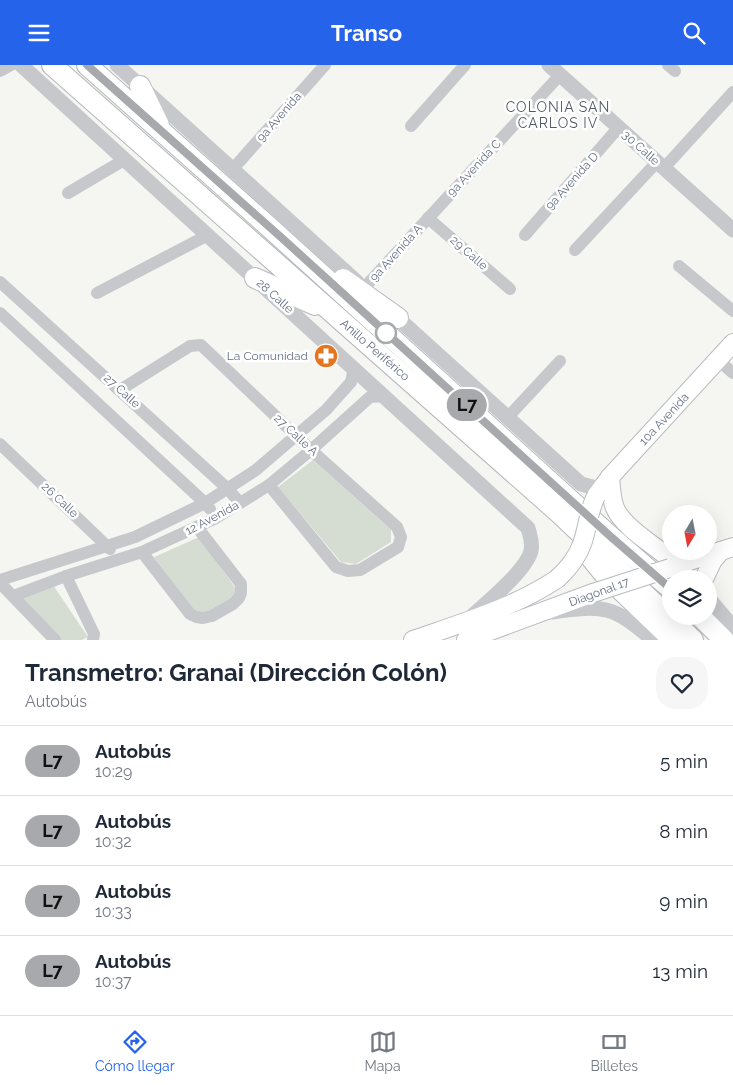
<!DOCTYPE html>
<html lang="es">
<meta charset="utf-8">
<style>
:root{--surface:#fff;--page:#f6f6f7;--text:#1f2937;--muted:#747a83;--line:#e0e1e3;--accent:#2563eb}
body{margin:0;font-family:Raleway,sans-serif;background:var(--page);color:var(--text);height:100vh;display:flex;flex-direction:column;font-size:19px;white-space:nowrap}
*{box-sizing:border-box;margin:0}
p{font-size:16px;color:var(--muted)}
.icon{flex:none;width:28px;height:28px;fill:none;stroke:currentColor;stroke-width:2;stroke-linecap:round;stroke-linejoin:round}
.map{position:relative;height:575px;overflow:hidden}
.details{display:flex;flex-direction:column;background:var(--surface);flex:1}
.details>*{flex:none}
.badge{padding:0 10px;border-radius:16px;font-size:18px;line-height:32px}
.needle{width:32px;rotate:190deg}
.controls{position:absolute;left:662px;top:440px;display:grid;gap:10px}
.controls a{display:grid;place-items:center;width:55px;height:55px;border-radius:50%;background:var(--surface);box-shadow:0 5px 20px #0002;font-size:25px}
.map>.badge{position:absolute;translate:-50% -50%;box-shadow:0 0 0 2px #fff}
.round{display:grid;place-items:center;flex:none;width:52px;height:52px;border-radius:20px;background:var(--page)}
.overview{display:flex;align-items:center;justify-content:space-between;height:85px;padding:0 25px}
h1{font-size:24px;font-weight:700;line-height:38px}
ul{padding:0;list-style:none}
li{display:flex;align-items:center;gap:15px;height:70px;padding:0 25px;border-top:1px solid var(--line)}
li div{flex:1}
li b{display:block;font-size:19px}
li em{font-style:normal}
li .badge{min-width:55px;font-weight:700;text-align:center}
header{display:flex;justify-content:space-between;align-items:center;height:65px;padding:0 25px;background:var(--accent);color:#fff;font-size:22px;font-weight:700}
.tab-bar{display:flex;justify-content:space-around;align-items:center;height:70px;border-top:1px solid var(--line);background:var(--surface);font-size:14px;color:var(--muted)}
.tab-bar a{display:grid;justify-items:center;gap:2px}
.tab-bar .current{color:var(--accent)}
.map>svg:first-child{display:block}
.green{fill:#d5ddd3}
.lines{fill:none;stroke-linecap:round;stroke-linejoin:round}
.secondary-casing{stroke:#b8bbc0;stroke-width:20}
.trunk-casing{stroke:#b6b8bc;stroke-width:22}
.minor{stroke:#c6c8cc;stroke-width:12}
.tertiary{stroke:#c6c8cc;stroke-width:15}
.secondary{stroke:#fff;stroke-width:18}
.trunk{stroke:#fff;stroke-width:20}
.secondary-bridge-casing{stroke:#b8bbc0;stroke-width:20;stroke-linecap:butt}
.secondary-bridge{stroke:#fff;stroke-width:18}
.line-casing{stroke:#fff;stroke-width:11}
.line{stroke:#a7a9ac;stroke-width:8}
.stop-dot{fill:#fff;stroke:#a7a9ac;stroke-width:2.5}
.labels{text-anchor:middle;stroke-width:5;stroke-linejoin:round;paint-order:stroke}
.street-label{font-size:12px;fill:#647084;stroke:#fff}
.poi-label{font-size:12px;fill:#647084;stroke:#fff;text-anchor:end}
.neighbourhood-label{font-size:14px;letter-spacing:1px;fill:#525a69;stroke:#fff}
</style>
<header><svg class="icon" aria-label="menu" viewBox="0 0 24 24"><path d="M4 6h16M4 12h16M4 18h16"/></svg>Transo<svg class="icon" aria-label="search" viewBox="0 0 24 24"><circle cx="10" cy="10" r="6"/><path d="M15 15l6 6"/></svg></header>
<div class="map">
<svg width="733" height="575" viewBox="0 0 733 575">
<rect width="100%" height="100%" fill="#f5f6f2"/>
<!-- green -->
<g class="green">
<polygon points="313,395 391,465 391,477 356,499 341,497 278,422"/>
<polygon points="199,472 241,531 200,554 154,492"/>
<polygon points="53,520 88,572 82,575 61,575 14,531"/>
</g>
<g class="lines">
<!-- secondary casing -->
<g class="secondary-casing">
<g id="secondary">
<path d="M610,412C611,422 611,433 615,443C622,460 649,477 664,489L670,492L689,496"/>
<polyline points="596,431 610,412 733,278"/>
<polyline points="680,499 733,482"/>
<polyline points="704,514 713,495 721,486"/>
<path d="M413,575C462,558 513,543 557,514"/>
<polyline points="466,575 593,528"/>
</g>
</g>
<!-- trunk casing -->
<g class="trunk-casing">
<g id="trunk">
<polyline points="52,0 559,448 693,575"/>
<polyline points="87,0 268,161 610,471 671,524"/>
<polyline points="140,21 159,60"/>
<polyline points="255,213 315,240"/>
<polyline points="343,214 398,253"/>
<polyline points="587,488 604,509 673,575"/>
<polyline points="700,551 724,575"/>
</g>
</g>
<!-- minor -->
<g class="minor">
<polyline points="668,0 675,6"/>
<polyline points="0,6 11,0"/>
<polyline points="411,61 465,0"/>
<polyline points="664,103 733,27"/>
<polyline points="232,105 325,0"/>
<polyline points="68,128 124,95"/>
<polyline points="428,153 510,224"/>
<polyline points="525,170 619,62"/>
<polyline points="575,185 657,97"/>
<polyline points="679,201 733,246"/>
<polyline points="0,217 228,424 240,438"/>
<polyline points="364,223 560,10"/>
<polyline points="97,228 208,170"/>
<polyline points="0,248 205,438 210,444"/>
<polyline points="718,295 733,308"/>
<polyline points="120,325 190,281 201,280 311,385 397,462 401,472 398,482 360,505 348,506 336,502 269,420"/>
<polyline points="508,352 560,296"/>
<polyline points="0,379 110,484"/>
<polyline points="142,487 190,549 196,552 203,553 212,551 233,539 239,533 241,528 241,519 197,462"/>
<polyline points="66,511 94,569 93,575"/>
<polyline points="0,515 135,472 205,438 256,405 326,345 351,317 354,303"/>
<polyline points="0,518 55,575"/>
<polyline points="13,531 66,511 142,487 216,453 269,420 311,385 370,332 385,331"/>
</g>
<!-- tertiary -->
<g class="tertiary">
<path d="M21,0L528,463C530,471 533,477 531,486C526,506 485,539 469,554"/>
<polyline points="117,0 357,217"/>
<polyline points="549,0 733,165"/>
<polyline points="391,247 581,419 600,424"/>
<polyline points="678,500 691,514"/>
<polyline points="709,534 733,562"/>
<path d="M552,547C604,540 613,540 653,575"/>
</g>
<!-- secondary -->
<use href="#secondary" class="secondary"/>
<!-- trunk -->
<use href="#trunk" class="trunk"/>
<!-- secondary-bridge casing -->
<g class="secondary-bridge-casing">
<g id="secondary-bridge">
<path d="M557,514C568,504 577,493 582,479C588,463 588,447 596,431"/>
<polyline points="593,528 670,503"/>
</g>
</g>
<!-- secondary-bridge -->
<use href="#secondary-bridge" class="secondary-bridge"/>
</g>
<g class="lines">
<!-- line casing -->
<g class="line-casing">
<polyline id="line" points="87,0 283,174 610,471 671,524"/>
</g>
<!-- line -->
<use href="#line" class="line"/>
</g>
<!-- icons -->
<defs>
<g id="pharmacy-disc" transform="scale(1.25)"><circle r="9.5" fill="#e67521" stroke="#fff"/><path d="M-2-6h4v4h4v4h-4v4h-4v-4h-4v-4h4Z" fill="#fff"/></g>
</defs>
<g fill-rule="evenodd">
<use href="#pharmacy-disc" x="326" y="291"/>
</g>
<!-- markers -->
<circle class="stop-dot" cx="386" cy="268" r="10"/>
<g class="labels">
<!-- street labels -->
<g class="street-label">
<text transform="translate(279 52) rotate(-49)" y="4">9a Avenida</text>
<text transform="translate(641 83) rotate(42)" y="4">30 Calle</text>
<text transform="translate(474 103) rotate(-47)" y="4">9a Avenida C</text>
<text transform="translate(572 116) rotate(-48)" y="4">9a Avenida D</text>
<text transform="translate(396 188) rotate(-48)" y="4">9a Avenida A</text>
<text transform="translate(469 188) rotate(41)" y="4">29 Calle</text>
<text transform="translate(275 231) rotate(42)" y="4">28 Calle</text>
<text transform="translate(375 285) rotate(41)" y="4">Anillo Periférico</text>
<text transform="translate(122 326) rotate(42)" y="4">27 Calle</text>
<text transform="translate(664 354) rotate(-47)" y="4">10a Avenida</text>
<text transform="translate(296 370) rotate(43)" y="4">27 Calle A</text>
<text transform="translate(60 435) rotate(43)" y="4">26 Calle</text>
<text transform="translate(212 453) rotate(-28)" y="4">12 Avenida</text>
<text transform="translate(599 527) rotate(-20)" y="4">Diagonal 17</text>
</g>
<!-- poi labels -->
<g class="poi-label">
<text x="308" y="295">La Comunidad</text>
</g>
<!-- neighbourhood labels -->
<g class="neighbourhood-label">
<text x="558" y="47">COLONIA SAN<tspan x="558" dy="16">CARLOS IV</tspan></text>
</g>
</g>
</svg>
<div class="controls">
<a><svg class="needle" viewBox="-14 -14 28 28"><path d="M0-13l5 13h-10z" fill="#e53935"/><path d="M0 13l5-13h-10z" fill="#747a83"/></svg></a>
<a><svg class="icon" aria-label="layers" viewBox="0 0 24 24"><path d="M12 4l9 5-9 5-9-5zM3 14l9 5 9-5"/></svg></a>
</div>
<b class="badge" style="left:467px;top:340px;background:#a7a9ac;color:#111">L7</b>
</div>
<section class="details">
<div class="overview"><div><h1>Transmetro: Granai (Dirección Colón)</h1><p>Autobús</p></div><a class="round"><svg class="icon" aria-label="heart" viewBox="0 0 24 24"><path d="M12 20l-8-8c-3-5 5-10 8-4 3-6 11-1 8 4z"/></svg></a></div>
<ul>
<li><span class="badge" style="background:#a7a9ac;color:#111">L7</span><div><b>Autobús</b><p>10:29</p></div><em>5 min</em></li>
<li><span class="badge" style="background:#a7a9ac;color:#111">L7</span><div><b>Autobús</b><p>10:32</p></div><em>8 min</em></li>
<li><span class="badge" style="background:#a7a9ac;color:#111">L7</span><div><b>Autobús</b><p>10:33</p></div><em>9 min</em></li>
<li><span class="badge" style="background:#a7a9ac;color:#111">L7</span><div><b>Autobús</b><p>10:37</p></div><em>13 min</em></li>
</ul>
</section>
<nav class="tab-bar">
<a class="current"><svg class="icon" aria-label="directions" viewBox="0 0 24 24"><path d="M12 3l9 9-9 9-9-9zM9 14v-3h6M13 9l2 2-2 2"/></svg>Cómo llegar</a>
<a><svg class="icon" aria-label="map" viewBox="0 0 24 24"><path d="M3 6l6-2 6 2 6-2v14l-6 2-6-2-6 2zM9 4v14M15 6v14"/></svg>Mapa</a>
<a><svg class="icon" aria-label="tickets" viewBox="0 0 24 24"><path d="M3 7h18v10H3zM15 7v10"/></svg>Billetes</a>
</nav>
